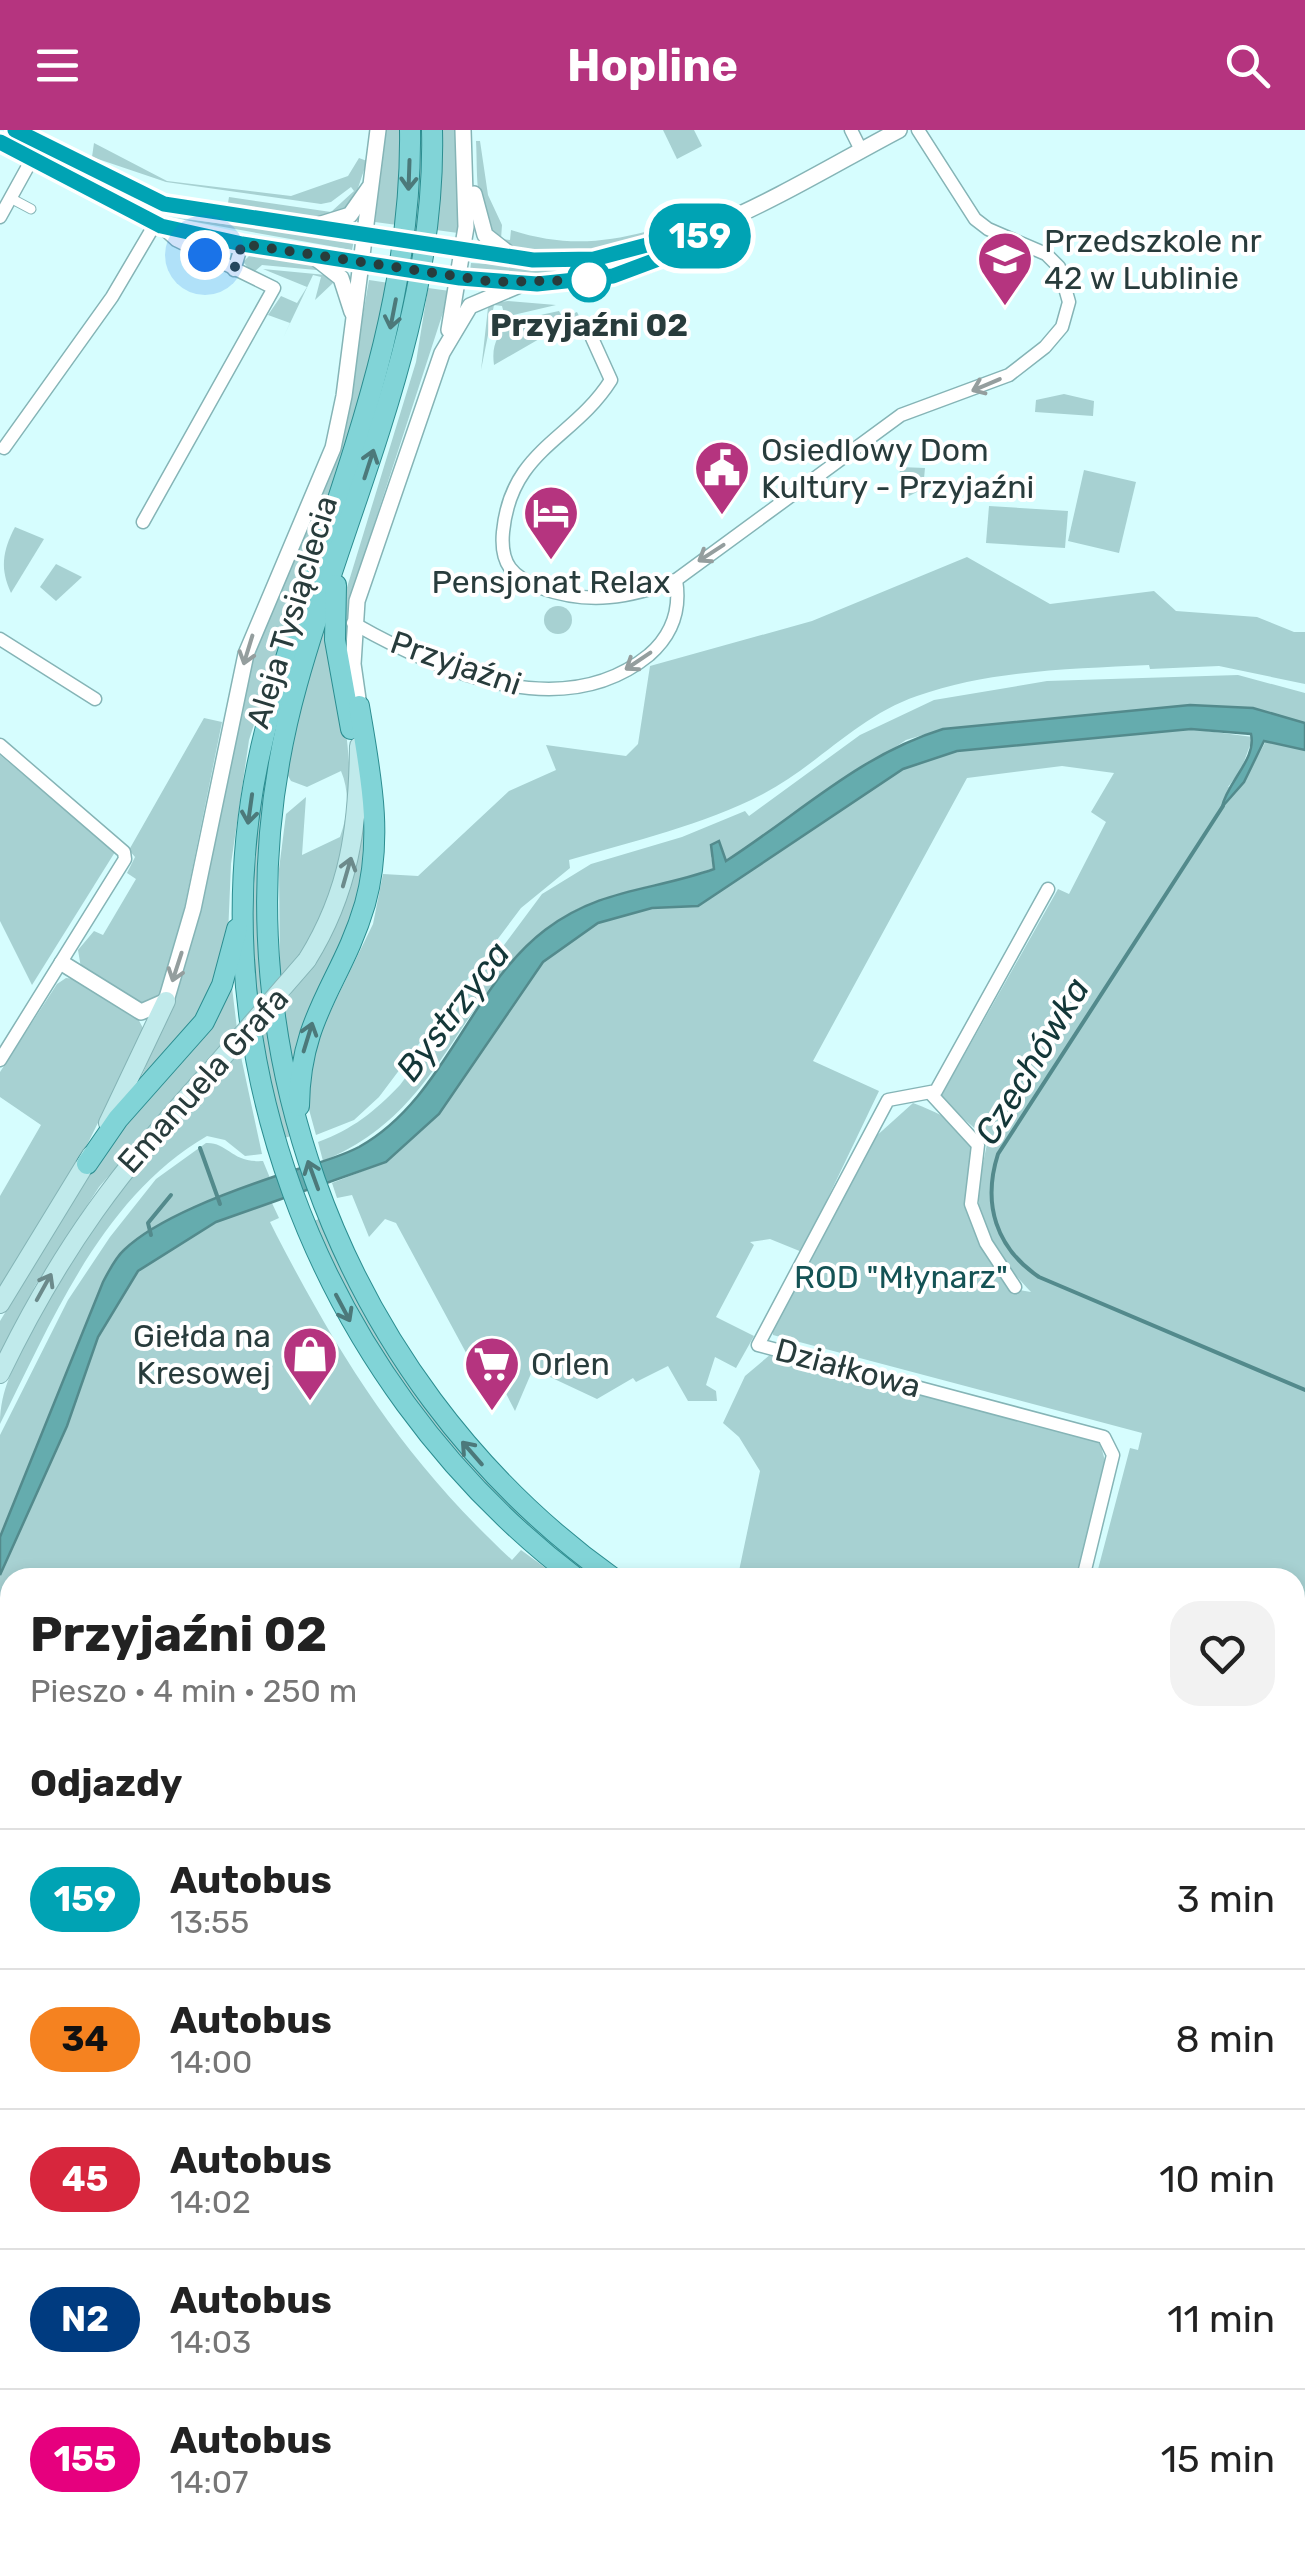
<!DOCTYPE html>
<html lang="pl">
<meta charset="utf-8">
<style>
:root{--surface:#fff;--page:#f2f2f2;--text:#222;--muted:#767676;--line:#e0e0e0;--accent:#b5347f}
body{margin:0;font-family:Rubik,sans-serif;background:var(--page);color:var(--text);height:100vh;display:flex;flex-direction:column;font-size:38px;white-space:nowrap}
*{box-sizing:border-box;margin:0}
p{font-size:32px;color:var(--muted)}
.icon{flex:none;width:55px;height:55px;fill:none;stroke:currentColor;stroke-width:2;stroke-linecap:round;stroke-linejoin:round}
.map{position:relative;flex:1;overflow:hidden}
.details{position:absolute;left:0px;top:1438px;width:1305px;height:982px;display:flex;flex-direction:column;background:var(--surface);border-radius:30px 30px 0 0;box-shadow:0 5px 15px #0003}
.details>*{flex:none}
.badge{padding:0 20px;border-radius:32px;font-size:35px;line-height:65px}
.you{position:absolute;width:50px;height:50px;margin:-25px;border:8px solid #fff;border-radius:50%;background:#1a73e8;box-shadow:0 0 0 15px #1a73e833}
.map>.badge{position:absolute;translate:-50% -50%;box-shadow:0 0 0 5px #fff}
h2{padding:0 30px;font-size:38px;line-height:90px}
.round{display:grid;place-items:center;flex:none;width:105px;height:105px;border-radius:30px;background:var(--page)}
.summary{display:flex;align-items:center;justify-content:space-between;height:170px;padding:0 30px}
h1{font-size:48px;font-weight:700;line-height:75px}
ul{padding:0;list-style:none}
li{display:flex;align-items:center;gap:30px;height:140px;padding:0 30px;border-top:2px solid var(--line)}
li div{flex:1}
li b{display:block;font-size:38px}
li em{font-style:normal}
li .badge{min-width:110px;font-weight:700;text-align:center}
header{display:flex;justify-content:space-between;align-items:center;height:130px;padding:0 30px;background:var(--accent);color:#fff;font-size:45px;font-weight:700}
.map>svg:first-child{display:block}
.green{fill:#a7d1d2}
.water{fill:#65acae;stroke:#538a8c;stroke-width:2.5}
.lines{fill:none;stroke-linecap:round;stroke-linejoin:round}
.stream{stroke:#538a8c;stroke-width:4}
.pedestrian-casing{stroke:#85b4b6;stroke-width:11}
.minor-casing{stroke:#85b4b6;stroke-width:15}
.tertiary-casing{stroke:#85b4b6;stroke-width:18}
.secondary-casing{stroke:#85b4b6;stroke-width:20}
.primary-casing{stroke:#2b8d90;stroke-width:22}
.pedestrian{stroke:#fff;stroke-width:9}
.minor{stroke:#fff;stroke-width:12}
.tertiary{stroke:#fff;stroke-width:15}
.secondary{stroke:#c0eaeb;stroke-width:18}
.primary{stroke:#81d4d7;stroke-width:20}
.tertiary-bridge-casing{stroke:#85b4b6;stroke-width:18;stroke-linecap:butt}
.secondary-bridge-casing{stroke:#85b4b6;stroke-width:20;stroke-linecap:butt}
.tertiary-bridge{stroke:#fff;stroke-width:15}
.secondary-bridge{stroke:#c0eaeb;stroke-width:18}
.oneway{stroke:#4c797a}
.oneway2{stroke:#949e9e}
.oneway3{stroke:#6c8a8b}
.line-casing{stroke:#fff;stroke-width:22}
.line{stroke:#00a3b4;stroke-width:15}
.walk{stroke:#283c3c;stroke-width:10;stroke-dasharray:0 18}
.stop-dot{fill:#fff;stroke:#00a3b4;stroke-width:5}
.labels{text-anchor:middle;stroke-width:8;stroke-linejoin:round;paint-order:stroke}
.poi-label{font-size:32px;fill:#283c3c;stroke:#fff;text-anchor:start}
.stop-label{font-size:32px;font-weight:bold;fill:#283c3c;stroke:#fff}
.street-label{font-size:32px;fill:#283c3c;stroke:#fff}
.park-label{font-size:32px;fill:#145355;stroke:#fff}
.water-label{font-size:35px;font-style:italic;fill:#133738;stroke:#fff}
</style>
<header><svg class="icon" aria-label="menu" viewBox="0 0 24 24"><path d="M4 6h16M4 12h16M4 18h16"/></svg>Hopline<svg class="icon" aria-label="search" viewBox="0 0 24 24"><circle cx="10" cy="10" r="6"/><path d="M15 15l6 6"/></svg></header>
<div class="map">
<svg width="1305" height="2419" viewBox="0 0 1305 2419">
<rect width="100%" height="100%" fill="#d6fdfe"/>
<!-- green -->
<g class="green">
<polygon points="385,0 401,0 397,95 375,92"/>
<path d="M416,0H424C424,83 414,168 391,247C355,371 300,489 273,615C245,744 263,878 291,1006L281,1009C251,893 243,773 262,655C286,499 361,357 397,204C412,137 418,69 416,0Z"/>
<polygon points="441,0 455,0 458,103 436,100"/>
<polygon points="663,0 694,0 702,16 677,29"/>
<path d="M476,11H480L488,65L502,95L501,109L510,110L511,100C588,125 640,104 715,81C696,109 527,138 501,113C473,88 478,46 476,11Z"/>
<path d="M94,13L167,51L291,66L348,46L359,28L367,31L352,76C313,97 269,84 228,73L229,67L331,82L354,61L351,57L331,72L321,74L166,52L92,27Z"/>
<polygon points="168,87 354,110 352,120"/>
<path d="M663,121C599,147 538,148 470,141L471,133L573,139Z"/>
<polygon points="251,124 315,133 327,141 262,135 253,143 243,132"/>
<polygon points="263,139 326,145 333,153 315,170 321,147 313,145 283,208 290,193 268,185 281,166 297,173 307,157"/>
<polygon points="369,150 389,153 364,257 249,610 231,734 228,805 205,880 137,958 183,844 255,521 340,318"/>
<polygon points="428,158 450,161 357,447 345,534 341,477 416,232"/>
<polygon points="508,171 556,175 505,187 502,176 494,175 481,240 488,178 492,173"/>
<path d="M559,181L563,188L577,182L579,186L494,235C488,192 525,189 559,181Z"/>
<polygon points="1064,264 1094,271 1093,286 1035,282 1036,270"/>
<polygon points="900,337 925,338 923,359 905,368 899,357"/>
<polygon points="1084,340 1136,352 1119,423 1068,411"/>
<polygon points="989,376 1068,381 1065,418 986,413"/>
<path d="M15,397L44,409L11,463C0,439 2,422 15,397Z"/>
<path d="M967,427L1050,474L1154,461L1176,481L1257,487L1294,502H1305V554L1219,536L1150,539L1149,535C1071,539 991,540 917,566C858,586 817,636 763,664C703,695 634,711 569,730L570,738L521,778L379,967L354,990L316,1005L305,965L314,915L373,794L383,744L418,746L509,661L556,640L546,615L626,626L638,614L650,536L812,491Z"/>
<polygon points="56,434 82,447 56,471 40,457"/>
<circle cx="558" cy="490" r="14"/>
<path d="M328,483C350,629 380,724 280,851L279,739L286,684L306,667L302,725L340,707C348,685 350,662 341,641L307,657L291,651L287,644L297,587Z"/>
<path d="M1238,545L1305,563V593L1190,575L943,599L906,610L725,731L711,727L714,738C655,760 595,759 543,801C454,874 441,983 323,1031L318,1012C353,999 374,982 400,955L542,764L591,734L682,707L745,681L749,686L860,605L934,570L1047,551Z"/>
<polygon points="204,588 222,592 183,785 161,865 152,874 137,873 81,838 78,820 94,801 103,805 136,749 127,743 135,727 129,720"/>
<path d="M1191,599L1253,607L1241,640L1228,657L1244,652L1267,609L1305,620V1643L1295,1641V1448L1096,1447L1130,1318L1138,1320L1142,1303L773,1205L772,1198L873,1009L913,973C937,982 963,994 976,1018L970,1088L1007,1158L1031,1162C976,1104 970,1088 988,1010L940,968L1058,759L1069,764L1106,692L1091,682L1114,643L1062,636L967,648L813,931L879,961L802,1122L770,1109L750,1112L754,1115L716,1187L754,1206L736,1238L715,1227L706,1255L716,1261L717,1271H688L668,1236L636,1252L633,1248L597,1269L533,1239L515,1281L498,1248L484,1256L396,1093L385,1089L369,1107L352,1065L337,1068L332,1053L386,1032L543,832L598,793L652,778L698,775L903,639L958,621Z"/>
<polygon points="0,625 115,722 32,855 0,791"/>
<path d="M368,651C379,752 327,851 293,944L282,876C339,800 361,746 368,651Z"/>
<polygon points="66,848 76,849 136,885 144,900 80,1029 0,1161 0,1066 41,995 0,967 0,942 57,854"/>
<polygon points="231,849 237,899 99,1057 35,1156 0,1227 0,1191 91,1041"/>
<path d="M240,922L262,1024L245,1026L225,1010L207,1006C102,1067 52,1191 0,1294C0,1259 15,1234 31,1202C84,1095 160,1010 240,922Z"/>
<path d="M206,1013C228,1012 231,1033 263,1031L270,1048C208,1074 141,1092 103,1152L0,1407V1305L68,1170L110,1107L156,1049Z"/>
<path d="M271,1071L279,1088L270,1092L277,1106C343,1233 406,1332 512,1430L521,1420L558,1447L10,1448V1594L0,1592V1445L67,1296L98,1207L138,1141L216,1092Z"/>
<path d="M319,1089C363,1188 418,1281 495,1358C527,1391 565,1419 601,1447H583L514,1390L379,1228L311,1092Z"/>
<polygon points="771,1224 1100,1312 1105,1331 1076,1447 730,1447 739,1441 760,1341 739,1307 723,1293 745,1246"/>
<polygon points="10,1881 10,2258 0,2268 0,1882"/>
<polygon points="1295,2383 1305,2384 1305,2411 1293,2419 1214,2419 1215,2410 1295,2410"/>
<polygon points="94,2410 181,2410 175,2414 178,2419 100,2419"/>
<polygon points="207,2410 444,2410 451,2419 218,2419"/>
<polygon points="711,2410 903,2411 919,2410 902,2414 902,2419 707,2419"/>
</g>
<!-- water -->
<path class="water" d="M1190,575L1253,578L1305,593V620L1264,611L1244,652L1222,677C1227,652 1257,629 1251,604L1191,599L957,621L903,639L698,776L652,778L598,793L543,832L439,984L386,1032L216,1092L138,1141L98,1207L67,1296L0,1445V1407L103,1152C109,1141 115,1128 124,1120C157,1088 229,1062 273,1047C301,1037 332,1031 359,1017C445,969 469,858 545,800C600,758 653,761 714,739L711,715L719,711L726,731C799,684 859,625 943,599Z"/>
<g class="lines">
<!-- stream -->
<g class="stream">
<path d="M1223,676L998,1024C982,1074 996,1118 1039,1147L1305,1260"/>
<polyline points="200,1018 220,1074"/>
<polyline points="151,1105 148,1093 171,1065"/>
</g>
<!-- pedestrian casing -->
<g class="pedestrian-casing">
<g id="pedestrian">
<polyline points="16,71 31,79"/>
<polyline points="702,2419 706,2410"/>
</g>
</g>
<!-- minor casing -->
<g class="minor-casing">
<g id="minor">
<polyline points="851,0 861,20"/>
<polyline points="0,87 32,29"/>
<polyline points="234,140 242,114"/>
<path d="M592,208L611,250C573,310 511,319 503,402C500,434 512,447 541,458C589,475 630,468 676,450L901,285L1009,245L1045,217L1062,197L1069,172L1059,137L1046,124L988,99L975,89L918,0"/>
<polyline points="4,318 112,167 155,94"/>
<polyline points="143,392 274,158 176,110 163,98"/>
<path d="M353,493C437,541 562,596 649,525C672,505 681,480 676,450"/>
<polyline points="0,509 95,569"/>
<polyline points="0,615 124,722 125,729 0,930"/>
<polyline points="1048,759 936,961 888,970 758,1215 1104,1307 1113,1325 1083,1448"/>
<polyline points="932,965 978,1015 971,1074 986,1113 1015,1157"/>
<polyline points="1295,1794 1305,1800"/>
<polyline points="0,1861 10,1859"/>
<polyline points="1295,1884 1305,1890"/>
<polyline points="1295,2067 1305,2071"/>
<polyline points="0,2281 10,2272"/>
<polyline points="1295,2369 1305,2370"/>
<polyline points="474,2410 481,2419"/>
<polyline points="660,2419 667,2410"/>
</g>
</g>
<!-- tertiary casing -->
<g class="tertiary-casing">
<g id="tertiary">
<polyline points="15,0 164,74 366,105"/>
<polyline points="0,12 155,94 211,109 362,133"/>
<polyline points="474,64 485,105 508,123"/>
<polyline points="318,95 350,85 369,58"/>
<path d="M464,119C499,124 535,132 571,131C685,128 800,52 899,0"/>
<polyline points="317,129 341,148 352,182"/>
<path d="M460,147C543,158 630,158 700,106"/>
<polyline points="449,200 466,97 463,0"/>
<polyline points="359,576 353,534 357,471 442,223 470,176 522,154"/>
<polyline points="62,833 141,882 166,871 193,779 246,524 333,318 344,266 378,0"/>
</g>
</g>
<!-- secondary casing -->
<g class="secondary-casing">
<g id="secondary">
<path d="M307,830C350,761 358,696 359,616"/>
<polyline points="108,993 166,871"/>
<polyline points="0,1174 91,1025"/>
<path d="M0,1244C62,1116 120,1040 215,936"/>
<polyline points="0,1610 10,1613"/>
<polyline points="0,1668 5,1700 0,1745"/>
</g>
</g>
<!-- primary casing -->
<g class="primary-casing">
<g id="primary">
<path d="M410,0C413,205 324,388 270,582C181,902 316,1250 576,1448"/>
<path d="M432,0C437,195 348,370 297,554C204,886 333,1248 613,1448"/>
<polyline points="336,455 335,510 351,599"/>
<path d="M299,976C300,884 342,853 365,774C384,707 370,642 359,576"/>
<polyline points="87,1034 118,989 204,892 222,855 237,799"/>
<polyline points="1295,1695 1305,1698"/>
<polyline points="1295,1726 1305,1729"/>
</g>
</g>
<!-- pedestrian -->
<use href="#pedestrian" class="pedestrian"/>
<!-- minor -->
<use href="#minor" class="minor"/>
<!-- tertiary -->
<use href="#tertiary" class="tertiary"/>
<!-- secondary -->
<use href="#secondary" class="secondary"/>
<!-- primary -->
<use href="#primary" class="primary"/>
<!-- tertiary-bridge casing -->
<g class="tertiary-bridge-casing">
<g id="tertiary-bridge">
<polyline points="366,105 464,119"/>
<polyline points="362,133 460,147"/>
</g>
</g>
<!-- secondary-bridge casing -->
<g class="secondary-bridge-casing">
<polyline id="secondary-bridge" points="215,936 307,830"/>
</g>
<!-- tertiary-bridge -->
<use href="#tertiary-bridge" class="tertiary-bridge"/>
<!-- secondary-bridge -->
<use href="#secondary-bridge" class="secondary-bridge"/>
</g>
<!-- one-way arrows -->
<defs><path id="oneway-shaft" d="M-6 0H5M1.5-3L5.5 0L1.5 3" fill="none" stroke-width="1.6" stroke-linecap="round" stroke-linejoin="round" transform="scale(2.5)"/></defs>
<g class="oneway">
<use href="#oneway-shaft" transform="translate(409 45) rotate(92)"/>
<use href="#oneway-shaft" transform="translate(393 184) rotate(101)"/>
<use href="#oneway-shaft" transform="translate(369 334) rotate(-72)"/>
<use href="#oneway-shaft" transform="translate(250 679) rotate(98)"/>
<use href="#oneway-shaft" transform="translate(308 907) rotate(-73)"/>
<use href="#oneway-shaft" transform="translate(313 1045) rotate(-110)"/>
<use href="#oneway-shaft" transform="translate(343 1178) rotate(62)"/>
<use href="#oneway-shaft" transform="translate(472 1323) rotate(-131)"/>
</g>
<g class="oneway2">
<use href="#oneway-shaft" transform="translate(986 255) rotate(157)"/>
<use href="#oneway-shaft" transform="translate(711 423) rotate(147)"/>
<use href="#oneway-shaft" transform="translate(248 520) rotate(107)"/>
<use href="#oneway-shaft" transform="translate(638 531) rotate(146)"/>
<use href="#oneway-shaft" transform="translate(177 837) rotate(108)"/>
</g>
<g class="oneway3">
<use href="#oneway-shaft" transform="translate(347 742) rotate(-74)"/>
<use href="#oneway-shaft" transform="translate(44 1157) rotate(-61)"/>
</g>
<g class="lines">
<!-- line casing -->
<g class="line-casing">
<polyline id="line" points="0,12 161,96 242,114 460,148 537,154 613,146 680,121 711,98 594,129 533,130 164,74 15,0"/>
</g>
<!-- line -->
<use href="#line" class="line"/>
<!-- walk -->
<polyline class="walk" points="205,125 234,140 242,114 494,152 589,150"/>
</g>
<!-- icons -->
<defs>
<g id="school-pin" transform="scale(2.875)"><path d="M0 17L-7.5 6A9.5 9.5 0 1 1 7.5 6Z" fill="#b5347f" stroke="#fff"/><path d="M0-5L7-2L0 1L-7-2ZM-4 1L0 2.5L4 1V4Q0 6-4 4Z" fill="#fff"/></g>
<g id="civic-pin" transform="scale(2.875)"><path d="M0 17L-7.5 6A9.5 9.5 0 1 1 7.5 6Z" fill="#b5347f" stroke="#fff"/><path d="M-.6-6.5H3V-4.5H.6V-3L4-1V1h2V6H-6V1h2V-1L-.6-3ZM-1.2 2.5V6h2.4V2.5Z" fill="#fff"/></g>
<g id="hotel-pin" transform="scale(2.875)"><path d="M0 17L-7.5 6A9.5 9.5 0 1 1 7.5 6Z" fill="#b5347f" stroke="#fff"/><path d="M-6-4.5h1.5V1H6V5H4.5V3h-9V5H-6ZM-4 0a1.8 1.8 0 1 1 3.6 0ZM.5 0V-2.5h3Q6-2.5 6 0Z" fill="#fff"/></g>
<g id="shop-pin" transform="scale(2.875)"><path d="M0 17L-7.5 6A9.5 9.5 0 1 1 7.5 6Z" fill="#b5347f" stroke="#fff"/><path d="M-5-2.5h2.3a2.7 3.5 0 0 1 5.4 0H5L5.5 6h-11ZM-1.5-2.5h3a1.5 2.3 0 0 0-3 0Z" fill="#fff"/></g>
<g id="supermarket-pin" transform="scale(2.875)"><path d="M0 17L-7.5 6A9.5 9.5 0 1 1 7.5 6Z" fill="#b5347f" stroke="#fff"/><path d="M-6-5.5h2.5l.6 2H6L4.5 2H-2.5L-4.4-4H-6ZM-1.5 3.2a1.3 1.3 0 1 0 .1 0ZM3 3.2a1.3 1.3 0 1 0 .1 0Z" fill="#fff"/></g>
</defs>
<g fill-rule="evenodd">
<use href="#school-pin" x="1005" y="129"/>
<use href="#civic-pin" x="722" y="338"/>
<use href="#hotel-pin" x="551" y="383"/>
<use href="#shop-pin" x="310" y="1224"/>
<use href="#supermarket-pin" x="492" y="1234"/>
</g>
<!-- markers -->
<circle class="stop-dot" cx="589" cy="150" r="20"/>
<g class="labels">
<!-- poi labels -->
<g class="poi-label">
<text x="1044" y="122">Przedszkole nr<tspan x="1044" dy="37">42 w Lublinie</tspan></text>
<text x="761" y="331">Osiedlowy Dom<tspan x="761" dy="37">Kultury - Przyjaźni</tspan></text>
<text x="551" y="463" text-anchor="middle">Pensjonat Relax</text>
<text x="271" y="1217" text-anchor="end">Giełda na<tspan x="271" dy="37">Kresowej</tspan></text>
<text x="531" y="1245">Orlen</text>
</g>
<!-- stop labels -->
<g class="stop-label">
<text x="589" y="206">Przyjaźni 02</text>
</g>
<!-- street labels -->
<g class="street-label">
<text transform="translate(292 482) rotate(-73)" y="11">Aleja Tysiąclecia</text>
<text transform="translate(456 533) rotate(19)" y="11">Przyjaźni</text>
<text transform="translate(203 950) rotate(-48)" y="11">Emanuela Grafa</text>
<text transform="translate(848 1238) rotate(15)" y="11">Działkowa</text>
</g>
<!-- park labels -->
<g class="park-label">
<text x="901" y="1158">ROD "Młynarz"</text>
</g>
<!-- water labels -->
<g class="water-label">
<text transform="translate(453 881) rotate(-53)" y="12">Bystrzyca</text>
<text transform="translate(1032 931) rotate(-59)" y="12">Czechówka</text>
</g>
</g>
</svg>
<div class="you" style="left:205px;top:125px"></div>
<b class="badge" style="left:700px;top:106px;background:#00a3b4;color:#fff">159</b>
<section class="details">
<div class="summary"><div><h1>Przyjaźni 02</h1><p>Pieszo · 4 min · 250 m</p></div><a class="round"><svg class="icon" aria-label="heart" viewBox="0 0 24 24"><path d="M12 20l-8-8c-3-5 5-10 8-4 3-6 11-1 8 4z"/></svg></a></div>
<h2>Odjazdy</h2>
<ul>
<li><span class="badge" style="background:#00a3b4;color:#fff">159</span><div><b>Autobus</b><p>13:55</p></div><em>3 min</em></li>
<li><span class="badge" style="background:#f58220;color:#111">34</span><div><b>Autobus</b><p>14:00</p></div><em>8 min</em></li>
<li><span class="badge" style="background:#d7263d;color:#fff">45</span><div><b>Autobus</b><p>14:02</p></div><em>10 min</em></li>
<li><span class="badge" style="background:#003b80;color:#fff">N2</span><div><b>Autobus</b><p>14:03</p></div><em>11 min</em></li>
<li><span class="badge" style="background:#e6007e;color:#fff">155</span><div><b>Autobus</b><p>14:07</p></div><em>15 min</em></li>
</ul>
</section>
</div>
